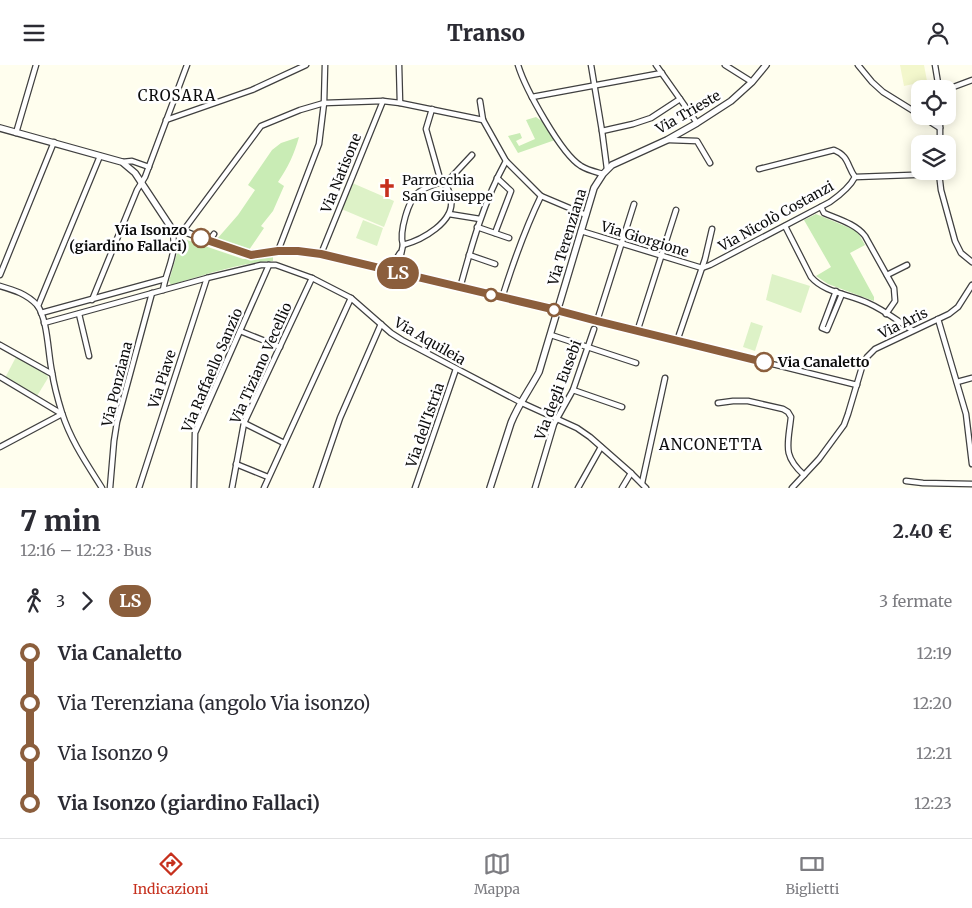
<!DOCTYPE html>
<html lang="it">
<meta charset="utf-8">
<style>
:root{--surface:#fff;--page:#f7f7f7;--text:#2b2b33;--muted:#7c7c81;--line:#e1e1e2;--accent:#c6301d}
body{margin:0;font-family:Merriweather,serif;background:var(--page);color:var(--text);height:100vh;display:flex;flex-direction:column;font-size:19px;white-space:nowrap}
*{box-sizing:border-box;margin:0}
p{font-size:16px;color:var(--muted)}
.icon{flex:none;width:28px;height:28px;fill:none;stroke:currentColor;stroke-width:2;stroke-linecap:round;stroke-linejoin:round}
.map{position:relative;height:423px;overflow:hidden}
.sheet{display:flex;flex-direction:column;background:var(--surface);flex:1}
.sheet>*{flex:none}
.badge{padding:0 10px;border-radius:16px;font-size:18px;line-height:32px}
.tools{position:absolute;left:911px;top:15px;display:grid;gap:10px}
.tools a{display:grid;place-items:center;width:45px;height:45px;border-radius:10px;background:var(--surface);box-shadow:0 2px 12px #0003;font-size:25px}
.map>.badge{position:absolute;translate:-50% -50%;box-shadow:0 0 0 2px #fff}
.legs{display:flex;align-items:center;gap:8px;height:55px;padding:0 20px;font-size:16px}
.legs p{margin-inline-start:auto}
.head{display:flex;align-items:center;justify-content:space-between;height:85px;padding:0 20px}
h1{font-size:28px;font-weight:800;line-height:38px}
ul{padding:0 20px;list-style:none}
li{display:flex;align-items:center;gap:18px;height:50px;font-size:19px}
li i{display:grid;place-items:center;width:8px;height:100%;margin:0 6px;background:currentColor}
li i::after{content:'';width:12px;height:12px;margin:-6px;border:4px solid;border-radius:50%;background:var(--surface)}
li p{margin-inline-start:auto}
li:first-child i{background:linear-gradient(#0000 50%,currentColor 0)}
li:last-child i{background:linear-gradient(currentColor 50%,#0000 0)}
header{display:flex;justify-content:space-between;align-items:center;height:65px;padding:0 20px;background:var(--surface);font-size:22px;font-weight:800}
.menu{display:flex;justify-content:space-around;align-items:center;height:70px;border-top:1px solid var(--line);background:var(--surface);font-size:14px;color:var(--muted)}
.menu a{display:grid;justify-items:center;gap:2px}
.menu .on{color:var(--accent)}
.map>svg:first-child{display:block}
.farmland{fill:#f3f7cc}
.green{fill:#c9ecb5}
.pitch{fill:#ddf2c7}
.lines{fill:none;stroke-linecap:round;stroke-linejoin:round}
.minor-casing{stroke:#404040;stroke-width:7}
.tertiary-casing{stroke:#404040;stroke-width:8}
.minor{stroke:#fff;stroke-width:4.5}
.tertiary{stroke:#fff;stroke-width:5.5}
.line-1-casing{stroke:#fff;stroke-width:11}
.line-1{stroke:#8b5e3c;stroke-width:8}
.stop-1-dot{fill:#fff;stroke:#8b5e3c;stroke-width:2.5}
.labels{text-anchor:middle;stroke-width:5;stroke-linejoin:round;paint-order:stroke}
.street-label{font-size:14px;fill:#0d0d0d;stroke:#fff}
.poi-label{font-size:14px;fill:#0d0d0d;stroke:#fff;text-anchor:start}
.stop-label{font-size:14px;font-weight:bold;fill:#0d0d0d;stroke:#fff;text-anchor:end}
.neighbourhood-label{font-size:15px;letter-spacing:1px;fill:#0d0d0d;stroke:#fff}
</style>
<header><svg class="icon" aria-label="menu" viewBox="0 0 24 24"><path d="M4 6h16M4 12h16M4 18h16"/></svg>Transo<svg class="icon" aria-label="person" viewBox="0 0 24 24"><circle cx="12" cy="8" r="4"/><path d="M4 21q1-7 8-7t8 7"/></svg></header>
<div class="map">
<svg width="972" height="423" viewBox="0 0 972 423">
<rect width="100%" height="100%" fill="#fffeee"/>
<!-- farmland -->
<polygon class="farmland" points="900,0 924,0 927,16 904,21"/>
<!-- green -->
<g class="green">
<polygon points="536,52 543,57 555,75 518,88 508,71 520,68 522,73 516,76 519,81 535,74 526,55"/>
<path d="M299,72C294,90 288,102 278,117L284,121L273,146L261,161L264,163L249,185L239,183L217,174L238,150L255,125L248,120L272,85L281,78Z"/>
<polygon points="816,149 857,166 865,180 850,188 874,232 874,236 828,219 816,211 831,202 804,155"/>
<path d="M181,173L243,194L273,191V196C238,198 204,210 171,220L169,216L178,185L180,174Z"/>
</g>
<!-- pitch -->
<g class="pitch">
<polygon points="350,117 394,136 384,162 339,143"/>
<polygon points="363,155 383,163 377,181 356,173"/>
<polygon points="772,209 810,221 801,248 766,235"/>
<polygon points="751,257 763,261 755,286 743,282"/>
<polygon points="16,292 47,309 48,313 37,331 5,313"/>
</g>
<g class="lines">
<!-- minor casing -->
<g class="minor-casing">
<g id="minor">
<polyline points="399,0 400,38"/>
<path d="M518,0C525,23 561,89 581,101C587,105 596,107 603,109"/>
<polyline points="591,0 602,66 607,104"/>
<polyline points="656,0 697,58"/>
<polyline points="725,0 752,17"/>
<polyline points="858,0 872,17 883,27 920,50"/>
<polyline points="935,0 939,24"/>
<polyline points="948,24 972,15"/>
<polyline points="532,32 662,8"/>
<polyline points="480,36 483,55 506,96 541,131 586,150"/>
<polyline points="432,44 426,64 441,117"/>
<polyline points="921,51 940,63"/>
<polyline points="166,55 252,25 306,0"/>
<polyline points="602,66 633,59 651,53 680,34"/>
<polyline points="16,68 36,0"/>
<polyline points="669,75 697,76 710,98"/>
<polyline points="940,79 940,51"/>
<polyline points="122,97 132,96 149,102"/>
<path d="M759,104L834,85C849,91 847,101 855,112L939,109"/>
<polyline points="939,108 941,125 955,176 961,188 972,197"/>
<path d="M441,117C447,120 450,127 451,134C455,157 422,175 403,180C399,168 408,134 419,127C425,122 434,120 441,117Z"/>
<polyline points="445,119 472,90"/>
<path d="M821,142L824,148C838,154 856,159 865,171L894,223L895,236L886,249"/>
<polyline points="449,149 480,154"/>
<path d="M785,161L811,212C825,228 849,229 868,238C884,245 898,256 912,265"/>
<polyline points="477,162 509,173"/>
<polyline points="183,166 261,61 300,45 324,38 383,36 400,38 483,55"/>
<path d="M581,166L702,203L710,200L830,137C840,130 850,122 855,112"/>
<polyline points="495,168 511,126 497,113"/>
<polyline points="209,176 214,169"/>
<polyline points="278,186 319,79 324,38 325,0"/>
<polyline points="321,189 383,36"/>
<polyline points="469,190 495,199"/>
<polyline points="390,206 393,199 400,188"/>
<polyline points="400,209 400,194 403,180"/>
<polyline points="0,210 54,77"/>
<polyline points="887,210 907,200"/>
<path d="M0,221C14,225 27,229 37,240C48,254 48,290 52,307C54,321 58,335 62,348C71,376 87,399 102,423"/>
<path d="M460,223C472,179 484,136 506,96"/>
<path d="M163,225C167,202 178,189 172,164"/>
<polyline points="836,226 822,263 827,265 842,229"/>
<path d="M502,233C513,198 525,164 541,131"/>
<polyline points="92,235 137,125 145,112 187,0"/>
<polyline points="38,241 100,91"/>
<polyline points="558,246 857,320"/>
<polyline points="41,248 165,214"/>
<polyline points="79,249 89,291"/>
<polyline points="938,254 966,349 972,399"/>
<polyline points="597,256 634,139"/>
<polyline points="44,258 207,213 261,200 276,200 312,213 351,233 391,268 402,275 522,338 577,363 590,372 631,408 646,423"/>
<polyline points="240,266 280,282"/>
<polyline points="637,267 676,145"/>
<polyline points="551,270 636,298"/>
<polyline points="677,276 705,194 712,164"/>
<polyline points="0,280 52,309"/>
<polyline points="0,312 62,349"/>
<polyline points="957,317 972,313"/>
<polyline points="573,325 622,342"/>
<path d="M718,338L733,336H748L783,344L788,347L791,352C788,380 782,390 804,410"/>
<polyline points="244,358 284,378"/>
<polyline points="0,382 62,349"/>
<polyline points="236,399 268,412"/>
<polyline points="906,416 923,418 972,419"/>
<polyline points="642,418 665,313"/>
<polyline points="110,423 114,376 117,357 152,228"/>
<polyline points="139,423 207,213"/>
<polyline points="194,423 195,368 269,200"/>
<polyline points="232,423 244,358 312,213"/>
<polyline points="264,423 351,233"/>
<polyline points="316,423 340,353 381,259"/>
<polyline points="415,423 456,304"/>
<polyline points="535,423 554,359 573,325 594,264"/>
<polyline points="578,423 601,382"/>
<polyline points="622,423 631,408"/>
<polyline points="792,423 819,394 844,360 848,349 862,302 867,292 875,284 949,249 958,242 972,220"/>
</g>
</g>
<!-- tertiary casing -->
<g class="tertiary-casing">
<g id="tertiary">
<polyline points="0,63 122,97 135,108 172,164 183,166 209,176 251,189 278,186 298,186 321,189 558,246"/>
<path d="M490,423L511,358C518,340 530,324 539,307L594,123L603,109L612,100L667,75L697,58L731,36L752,17L766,0"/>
</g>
</g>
<!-- minor -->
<use href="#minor" class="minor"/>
<!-- tertiary -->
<use href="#tertiary" class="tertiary"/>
</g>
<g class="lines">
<!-- line-1 casing -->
<g class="line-1-casing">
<polyline id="line-1" points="201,173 251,190 278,186 298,186 321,189 552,244 597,256 764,297"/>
</g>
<!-- line-1 -->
<use href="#line-1" class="line-1"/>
</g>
<!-- icons -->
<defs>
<g id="church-bare" transform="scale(1.5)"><path d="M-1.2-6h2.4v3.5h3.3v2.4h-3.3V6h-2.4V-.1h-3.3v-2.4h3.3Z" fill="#c6301d" stroke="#fff" stroke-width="2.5" paint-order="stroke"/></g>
</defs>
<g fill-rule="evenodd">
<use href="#church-bare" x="387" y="123"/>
</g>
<!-- markers -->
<g class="stop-1-dot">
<circle cx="201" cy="173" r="9"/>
<circle cx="491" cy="230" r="6"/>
<circle cx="554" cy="245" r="6"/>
<circle cx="764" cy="297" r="9"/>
</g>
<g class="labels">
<!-- street labels -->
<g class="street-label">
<text transform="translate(688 47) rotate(-30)" y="5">Via Trieste</text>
<text transform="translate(341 108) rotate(-68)" y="5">Via Natisone</text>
<text transform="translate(776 151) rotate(-29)" y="5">Via Nicolò Costanzi</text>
<text transform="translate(567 172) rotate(-73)" y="5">Via Terenziana</text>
<text transform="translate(645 174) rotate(17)" y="5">Via Giorgione</text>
<text transform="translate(903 258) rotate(-26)" y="5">Via Aris</text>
<text transform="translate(430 276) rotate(30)" y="5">Via Aquileia</text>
<text transform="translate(261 298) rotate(-66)" y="5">Via Tiziano Vecellio</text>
<text transform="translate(212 305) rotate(-67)" y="5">Via Raffaello Sanzio</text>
<text transform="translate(162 314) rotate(-72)" y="5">Via Piave</text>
<text transform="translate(117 319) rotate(-76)" y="5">Via Ponziana</text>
<text transform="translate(558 325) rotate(-69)" y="5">Via degli Eusebi</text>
<text transform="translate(425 360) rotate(-71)" y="5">Via dell'Istria</text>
</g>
<!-- poi labels -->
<g class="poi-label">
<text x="402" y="120">Parrocchia<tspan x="402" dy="16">San Giuseppe</tspan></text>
</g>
<!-- stop labels -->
<g class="stop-label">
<text x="187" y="170">Via Isonzo<tspan x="187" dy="16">(giardino Fallaci)</tspan></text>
<text x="778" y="302" text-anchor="start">Via Canaletto</text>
</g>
<!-- neighbourhood labels -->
<g class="neighbourhood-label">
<text x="177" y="36">CROSARA</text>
<text x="711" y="385">ANCONETTA</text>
</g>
</g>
</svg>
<div class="tools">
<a><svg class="icon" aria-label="locate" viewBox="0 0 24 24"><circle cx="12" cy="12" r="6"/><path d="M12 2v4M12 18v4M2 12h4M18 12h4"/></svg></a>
<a><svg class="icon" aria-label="layers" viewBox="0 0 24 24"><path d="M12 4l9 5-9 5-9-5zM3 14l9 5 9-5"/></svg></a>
</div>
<b class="badge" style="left:398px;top:208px;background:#8b5e3c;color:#fff">LS</b>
</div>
<section class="sheet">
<div class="head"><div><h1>7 min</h1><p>12:16 – 12:23 · Bus</p></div><b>2.40 €</b></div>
<div class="legs"><svg class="icon" aria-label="walk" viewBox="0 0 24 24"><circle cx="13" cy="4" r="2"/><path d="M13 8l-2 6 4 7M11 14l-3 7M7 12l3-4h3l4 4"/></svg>3<svg class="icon" aria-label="forward" viewBox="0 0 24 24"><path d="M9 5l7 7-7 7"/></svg><b class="badge" style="background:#8b5e3c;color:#fff">LS</b><p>3 fermate</p></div>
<ul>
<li><i style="color:#8b5e3c"></i><b>Via Canaletto</b><p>12:19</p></li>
<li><i style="color:#8b5e3c"></i><span>Via Terenziana (angolo Via isonzo)</span><p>12:20</p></li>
<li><i style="color:#8b5e3c"></i><span>Via Isonzo 9</span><p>12:21</p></li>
<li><i style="color:#8b5e3c"></i><b>Via Isonzo (giardino Fallaci)</b><p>12:23</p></li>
</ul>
</section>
<nav class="menu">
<a class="on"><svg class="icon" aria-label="directions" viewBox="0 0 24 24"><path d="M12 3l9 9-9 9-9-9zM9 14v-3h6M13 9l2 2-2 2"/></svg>Indicazioni</a>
<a><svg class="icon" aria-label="map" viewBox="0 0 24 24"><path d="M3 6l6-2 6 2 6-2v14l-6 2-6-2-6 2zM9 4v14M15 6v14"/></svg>Mappa</a>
<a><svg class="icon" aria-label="tickets" viewBox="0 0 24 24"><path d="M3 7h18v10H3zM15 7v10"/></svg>Biglietti</a>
</nav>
